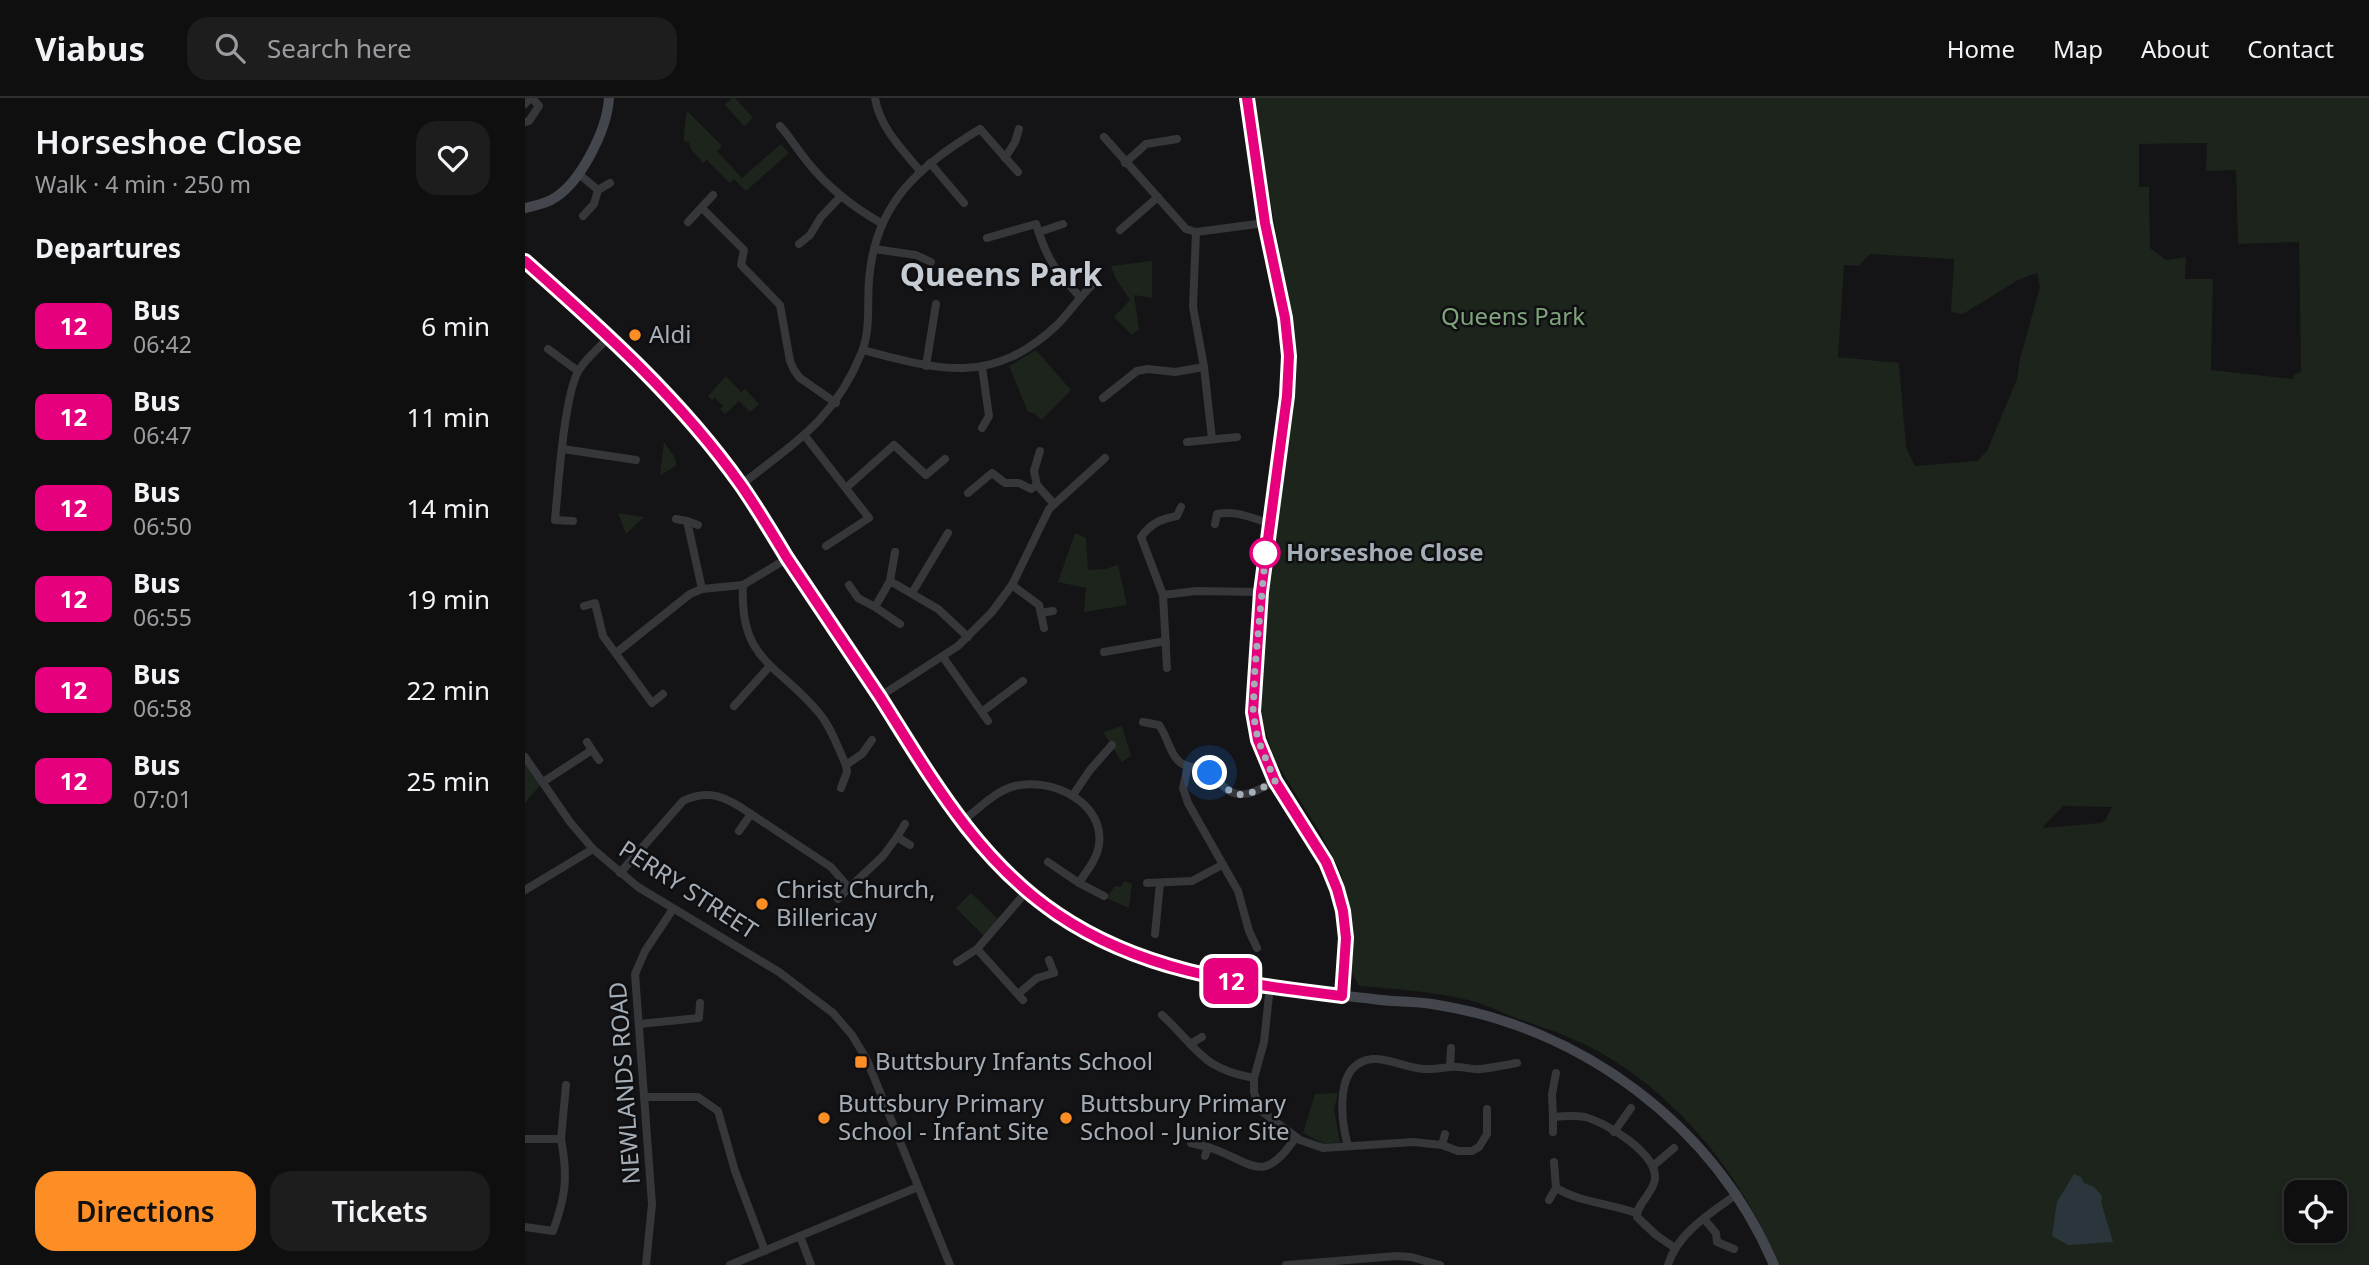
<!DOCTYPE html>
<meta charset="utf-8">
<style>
:root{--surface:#0f0f10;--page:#1d1d1e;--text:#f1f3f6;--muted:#9b9c9f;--line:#2f2f30;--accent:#fd8e25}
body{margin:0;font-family:"Noto Sans",sans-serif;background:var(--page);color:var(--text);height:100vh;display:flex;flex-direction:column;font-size:26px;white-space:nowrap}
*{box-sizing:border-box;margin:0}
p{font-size:23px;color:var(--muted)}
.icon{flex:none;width:38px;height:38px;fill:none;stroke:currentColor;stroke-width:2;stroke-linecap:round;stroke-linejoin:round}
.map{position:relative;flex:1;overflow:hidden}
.side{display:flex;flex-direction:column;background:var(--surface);width:525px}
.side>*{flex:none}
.badge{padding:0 14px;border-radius:10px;font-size:24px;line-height:46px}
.fabs{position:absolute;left:1759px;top:1082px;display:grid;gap:14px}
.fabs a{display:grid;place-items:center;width:63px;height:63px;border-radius:14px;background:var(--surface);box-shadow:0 4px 10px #0003,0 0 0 2px var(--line);font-size:35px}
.you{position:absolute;width:35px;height:35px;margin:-18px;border:5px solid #fff;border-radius:50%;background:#1a73e8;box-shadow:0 0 0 10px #1a73e833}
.map>.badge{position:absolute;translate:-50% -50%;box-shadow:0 0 0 4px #fff}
h2{padding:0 35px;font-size:26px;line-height:63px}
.round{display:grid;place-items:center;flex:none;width:74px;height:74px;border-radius:21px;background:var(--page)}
.headline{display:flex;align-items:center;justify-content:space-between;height:119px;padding:0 35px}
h1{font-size:33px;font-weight:600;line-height:52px}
.action{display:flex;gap:14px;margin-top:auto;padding:14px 35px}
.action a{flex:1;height:80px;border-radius:21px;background:var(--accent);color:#111;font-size:28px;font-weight:600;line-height:80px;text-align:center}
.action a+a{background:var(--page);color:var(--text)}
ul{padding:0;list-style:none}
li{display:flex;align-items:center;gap:21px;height:91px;padding:0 35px}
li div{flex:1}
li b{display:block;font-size:26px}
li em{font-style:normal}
li .badge{min-width:77px;font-weight:700;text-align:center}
header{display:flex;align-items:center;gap:42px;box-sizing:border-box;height:98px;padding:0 35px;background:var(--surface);border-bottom:2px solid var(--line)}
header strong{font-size:33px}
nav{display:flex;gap:38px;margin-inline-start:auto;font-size:24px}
.search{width:490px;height:63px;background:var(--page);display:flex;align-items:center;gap:18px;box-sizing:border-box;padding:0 24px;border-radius:21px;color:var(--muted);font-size:26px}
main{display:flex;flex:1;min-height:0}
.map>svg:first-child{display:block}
.green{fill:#1c241c;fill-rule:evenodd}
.water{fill:#2a363b}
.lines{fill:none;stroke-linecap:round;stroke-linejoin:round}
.street{stroke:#35373b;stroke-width:8}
.secondary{stroke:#43464c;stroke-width:10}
.line-casing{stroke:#fff;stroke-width:16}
.line{stroke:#e6007e;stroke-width:10}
.walk{stroke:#a5aeb7;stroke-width:7;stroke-dasharray:0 12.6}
.poi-dot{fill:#fd8e25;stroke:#0f0f11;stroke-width:2.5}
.stop-dot{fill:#fff;stroke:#e6007e;stroke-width:3.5}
.labels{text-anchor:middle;stroke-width:5;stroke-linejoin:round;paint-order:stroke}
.park-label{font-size:24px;fill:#7fa47b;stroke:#0f0f11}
.poi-label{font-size:24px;fill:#a5aeb7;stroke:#0f0f11;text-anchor:start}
.stop-label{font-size:24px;font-weight:bold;fill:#a5aeb7;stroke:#0f0f11;text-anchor:start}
.street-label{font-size:24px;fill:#a5aeb7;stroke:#0f0f11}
.district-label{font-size:32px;font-weight:bold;fill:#c6ccd3;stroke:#0f0f11}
</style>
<header>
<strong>Viabus</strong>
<div class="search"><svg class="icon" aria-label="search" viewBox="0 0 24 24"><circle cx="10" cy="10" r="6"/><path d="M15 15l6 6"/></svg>Search here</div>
<nav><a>Home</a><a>Map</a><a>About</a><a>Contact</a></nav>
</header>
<main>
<section class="side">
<div class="headline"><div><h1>Horseshoe Close</h1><p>Walk · 4 min · 250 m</p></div><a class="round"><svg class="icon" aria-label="heart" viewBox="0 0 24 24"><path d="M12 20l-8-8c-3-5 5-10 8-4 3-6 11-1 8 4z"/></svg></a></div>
<h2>Departures</h2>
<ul>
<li><span class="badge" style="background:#e6007e;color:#fff">12</span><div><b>Bus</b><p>06:42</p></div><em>6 min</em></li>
<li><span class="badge" style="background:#e6007e;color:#fff">12</span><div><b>Bus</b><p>06:47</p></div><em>11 min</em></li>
<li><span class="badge" style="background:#e6007e;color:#fff">12</span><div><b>Bus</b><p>06:50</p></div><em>14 min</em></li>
<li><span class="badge" style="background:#e6007e;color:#fff">12</span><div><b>Bus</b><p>06:55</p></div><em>19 min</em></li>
<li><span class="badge" style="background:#e6007e;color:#fff">12</span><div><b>Bus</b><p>06:58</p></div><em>22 min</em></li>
<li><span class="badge" style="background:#e6007e;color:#fff">12</span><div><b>Bus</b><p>07:01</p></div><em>25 min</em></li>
</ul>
<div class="action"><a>Directions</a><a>Tickets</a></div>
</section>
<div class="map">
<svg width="1844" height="1167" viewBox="0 0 1844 1167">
<rect width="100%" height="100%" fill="#141416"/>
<!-- green -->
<g class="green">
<polygon points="207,0 210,0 228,20 219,28 200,7"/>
<path d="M727,0H1844V1167H1254C1218,1078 1150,992 1063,948C1041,937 1017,929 994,921C976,914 958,905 939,901C904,893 869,891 834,888L825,871L828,855L817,777L796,736L751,664L738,626L735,585L754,400L767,320L770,259L768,228ZM1682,45L1681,73L1711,72L1713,146L1774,144L1776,274L1769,277L1768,281L1686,272L1688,181H1660L1661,159L1641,162L1625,150L1624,89H1614V46ZM1345,156L1429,161L1426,214L1438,216L1493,182L1512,175L1515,189L1495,261L1492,281L1462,353L1452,363L1390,368L1381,349L1374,265L1313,259L1319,167L1334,168ZM1538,708L1587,709L1581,721L1576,725L1517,730ZM1771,1094H1810V1132H1771Z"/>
<path d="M162,13L197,48L192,53L217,80L256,46L264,55L221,93L209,81L205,85L182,62L178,65L166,51L164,44L159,43C158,33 161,24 162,13Z"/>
<polygon points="627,163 627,200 609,197 614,231 607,237 589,219 605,202 590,179 586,168"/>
<polygon points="511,252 546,292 517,322 509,315 503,314 484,268"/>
<polygon points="201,278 216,294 220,291 234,306 225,314 214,303 200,316 195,311 198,308 190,300 187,302 183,298"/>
<polygon points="139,344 150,360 151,368 135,377"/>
<polygon points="93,415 119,419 101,436"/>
<polygon points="550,435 561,440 563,472 580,471 593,467 602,507 559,514 561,490 533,484"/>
<polygon points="597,628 606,658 597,664 578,634"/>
<polygon points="0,662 18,684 0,705"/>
<polygon points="600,783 607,786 604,810 581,800 590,788 595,789"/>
<polygon points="446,795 476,824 462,841 431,810"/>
<polygon points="813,995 809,1011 815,1044 799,1046 778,1035 790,996"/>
</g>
<!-- water -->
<polygon class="water" points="1549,1076 1556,1079 1559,1085 1569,1089 1577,1098 1576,1104 1588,1144 1543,1147 1527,1138 1532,1104"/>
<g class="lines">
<!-- street -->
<g class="street">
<path d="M350,0C355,30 377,51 396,74"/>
<polyline points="0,6 4,1 7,0 14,8 4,23 0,24"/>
<path d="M255,28C265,39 272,51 281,62C301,88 328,109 356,125"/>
<polyline points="579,39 661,131 671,134 740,125"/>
<polyline points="480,60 490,44 494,31"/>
<polyline points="405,65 439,105"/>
<polyline points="600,65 621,46 652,41"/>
<polyline points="54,76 73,92"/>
<polyline points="177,110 219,152 216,167 255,207 265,263 269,272 275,280 311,305"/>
<polyline points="58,118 69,106 73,92 85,85"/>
<polyline points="163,124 188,97"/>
<polyline points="595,132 633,99"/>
<polyline points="514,134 538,126"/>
<polyline points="671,134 668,209 679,269 687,341"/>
<path d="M462,140L511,126C522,162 530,172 555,199"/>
<polyline points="274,146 285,137 296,119 316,98"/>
<polyline points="349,151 391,157 406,164"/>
<polyline points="23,251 53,273"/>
<path d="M338,252C415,272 466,288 531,228C544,215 554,200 567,187"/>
<polyline points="401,268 411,206"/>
<polyline points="457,269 464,318 457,330"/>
<polyline points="578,300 612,273 623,271 650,274 679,269"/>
<polyline points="280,338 344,420 301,448"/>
<polyline points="662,344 712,339"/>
<polyline points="38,351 111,362"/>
<path d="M216,387C270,344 309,322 336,256C346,233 342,206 344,182C350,105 393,69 455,31L493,74"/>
<polyline points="512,387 509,373 515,353"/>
<polyline points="322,389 369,347 401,377 420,361"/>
<polyline points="443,395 467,375 480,385 494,385 506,391 512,387 529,406"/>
<polyline points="151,421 162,423 177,491"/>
<path d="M48,423L30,422C33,391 39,296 54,272C61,260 74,250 83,240"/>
<polyline points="162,423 173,427"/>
<path d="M690,426L692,416C711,412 726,420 744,425"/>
<polyline points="365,483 370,454"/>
<path d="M218,487C214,564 254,566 294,615C306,629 313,650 321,667L322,674L316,690"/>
<polyline points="324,487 333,500 350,509"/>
<polyline points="487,487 514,507 519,530"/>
<polyline points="387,495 423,435"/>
<path d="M638,497L616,439C626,425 636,421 652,418L656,409"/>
<polyline points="59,508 70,505 78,538 127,605 138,596"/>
<polyline points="516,515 528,513"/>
<polyline points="375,526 350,509 365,483 413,511 443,539"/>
<polyline points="579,554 641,543"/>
<polyline points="91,555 165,496 177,491 218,487 263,460"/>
<polyline points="418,559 463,623"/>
<polyline points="642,570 638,497 671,493 736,494"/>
<polyline points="354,599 433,548 467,514 487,487 524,411 580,360"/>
<polyline points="209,608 244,569"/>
<polyline points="458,613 498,583"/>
<path d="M618,624L634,627C642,638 644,652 651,660C658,670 670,668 680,673C687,675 692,682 697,687C714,705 732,693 750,683"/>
<polyline points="67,652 74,662"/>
<polyline points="0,659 45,724 68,751 113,789 254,874 308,915 327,937 342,962 425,1167"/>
<polyline points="321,667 337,656 347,642"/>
<polyline points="663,668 658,690 663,705 713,793 724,833 732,850"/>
<polyline points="18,684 67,652 62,644"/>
<polyline points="548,697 565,672 587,647"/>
<polyline points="226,716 306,769 324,790 358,758 372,739 385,747"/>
<path d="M437,724C453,711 470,693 490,688C526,679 580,704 574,747C572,762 561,773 554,785L579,798"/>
<polyline points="372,739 380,726"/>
<polyline points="523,764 554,785"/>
<path d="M95,775L158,703C185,690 203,700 226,716L214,733"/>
<polyline points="622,785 667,783 697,767"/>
<polyline points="0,792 68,751"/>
<polyline points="313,801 324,790"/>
<polyline points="630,836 635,785"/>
<polyline points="452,851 498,902"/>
<polyline points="432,864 452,851 501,794"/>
<polyline points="745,888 739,944 729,980 729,994 735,1012 775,1042 798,1050 888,1044 917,1047 933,1053 947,1053 954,1049 962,1036 962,1011"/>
<polyline points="493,896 512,880 529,875 524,862"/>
<path d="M637,917C673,950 676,971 729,980"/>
<polyline points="114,926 174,920 175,905"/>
<polyline points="665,946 677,939"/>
<polyline points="925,969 926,950"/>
<polyline points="121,999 173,999 193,1013 210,1073 240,1153"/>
<polyline points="1028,1019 1027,996 1031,975"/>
<path d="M1028,1034V1019C1038,1018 1050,1017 1060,1019C1082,1025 1132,1055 1130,1081C1128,1096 1111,1106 1112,1119L1131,1137L1150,1150"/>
<polyline points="1089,1034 1106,1010"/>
<path d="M0,1041H36C43,1078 41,1098 28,1133L0,1129"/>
<polyline points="36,1041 41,987"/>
<polyline points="666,1045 683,1049"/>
<polyline points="917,1047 920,1036"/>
<path d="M823,1048C816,1023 808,964 848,961C865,960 883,971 901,971C912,972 922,968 933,969C940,969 948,972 955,971C967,970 980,967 992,965"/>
<path d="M680,1058L683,1049C727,1063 737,1090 771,1039"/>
<path d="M1029,1064L1031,1090C1057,1105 1083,1105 1111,1115"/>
<polyline points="1128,1068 1149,1050"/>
<polyline points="1024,1102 1031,1090"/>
<polyline points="1179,1121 1191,1135 1192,1144 1209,1151"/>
<polyline points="275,1138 286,1167"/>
<polyline points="121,1167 127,1106 110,876 120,853 148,811"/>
<polyline points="205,1167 393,1089"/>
<polyline points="761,1167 872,1158 886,1159 915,1167"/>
<path d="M1143,1167C1152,1135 1187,1114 1212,1096"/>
</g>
<!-- secondary -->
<g class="secondary">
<path d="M722,0C725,42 732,84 740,125C748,170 763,215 764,261C764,307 754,351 747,397C741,444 736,491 733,539C731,573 726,605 733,639C739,668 758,694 773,718C810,775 830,829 817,898"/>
<path d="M0,110C9,108 18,106 26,102C55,87 82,32 84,0"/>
<path d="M0,163C78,232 158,302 217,389C233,412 247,436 263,460C293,508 326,554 356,602C408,685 459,774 546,825C641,881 741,889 848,901C867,904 887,903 907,906C1057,929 1189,1027 1249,1167"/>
</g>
</g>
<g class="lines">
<!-- line casing -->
<g class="line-casing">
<path id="line" d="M0,163C78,232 156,302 216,387C232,410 247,435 262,460C293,506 324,552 355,599C405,678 452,762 532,816C619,875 715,885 817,898L821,840L818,813L812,791L801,764L750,683L733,642L728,614L736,494L762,298L764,258L760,220L740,125L722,0"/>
</g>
<!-- line -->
<use href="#line" class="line"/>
<!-- walk -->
<path class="walk" d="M685,675C713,704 716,701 750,683L733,642L728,614L730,570L741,450L740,455"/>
</g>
<!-- markers -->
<g class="poi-dot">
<circle cx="110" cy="237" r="7"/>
<circle cx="237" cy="806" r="7"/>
<rect x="329" y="957" width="14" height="14" rx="3.5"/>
<circle cx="299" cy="1020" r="7"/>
<circle cx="541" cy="1020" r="7"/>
</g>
<circle class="stop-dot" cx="740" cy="455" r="14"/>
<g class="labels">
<!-- park labels -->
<g class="park-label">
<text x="988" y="227">Queens Park</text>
</g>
<!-- poi labels -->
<g class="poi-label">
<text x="124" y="245">Aldi</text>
<text x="251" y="800">Christ Church,<tspan x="251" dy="28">Billericay</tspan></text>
<text x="350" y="972">Buttsbury Infants School</text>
<text x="313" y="1014">Buttsbury Primary<tspan x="313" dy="28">School - Infant Site</tspan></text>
<text x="555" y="1014">Buttsbury Primary<tspan x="555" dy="28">School - Junior Site</tspan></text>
</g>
<!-- stop labels -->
<g class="stop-label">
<text x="761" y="463">Horseshoe Close</text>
</g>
<!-- street labels -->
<g class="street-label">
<text transform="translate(163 792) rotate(33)" y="8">PERRY STREET</text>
<text transform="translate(100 985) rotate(-94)" y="8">NEWLANDS ROAD</text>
</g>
<!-- district labels -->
<g class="district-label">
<text x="476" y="188">Queens Park</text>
</g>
</g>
</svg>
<div class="fabs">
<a><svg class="icon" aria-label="locate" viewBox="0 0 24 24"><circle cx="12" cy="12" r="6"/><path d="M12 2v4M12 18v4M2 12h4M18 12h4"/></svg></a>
</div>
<div class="you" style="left:685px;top:675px"></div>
<b class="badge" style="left:706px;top:883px;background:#e6007e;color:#fff">12</b>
</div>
</main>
